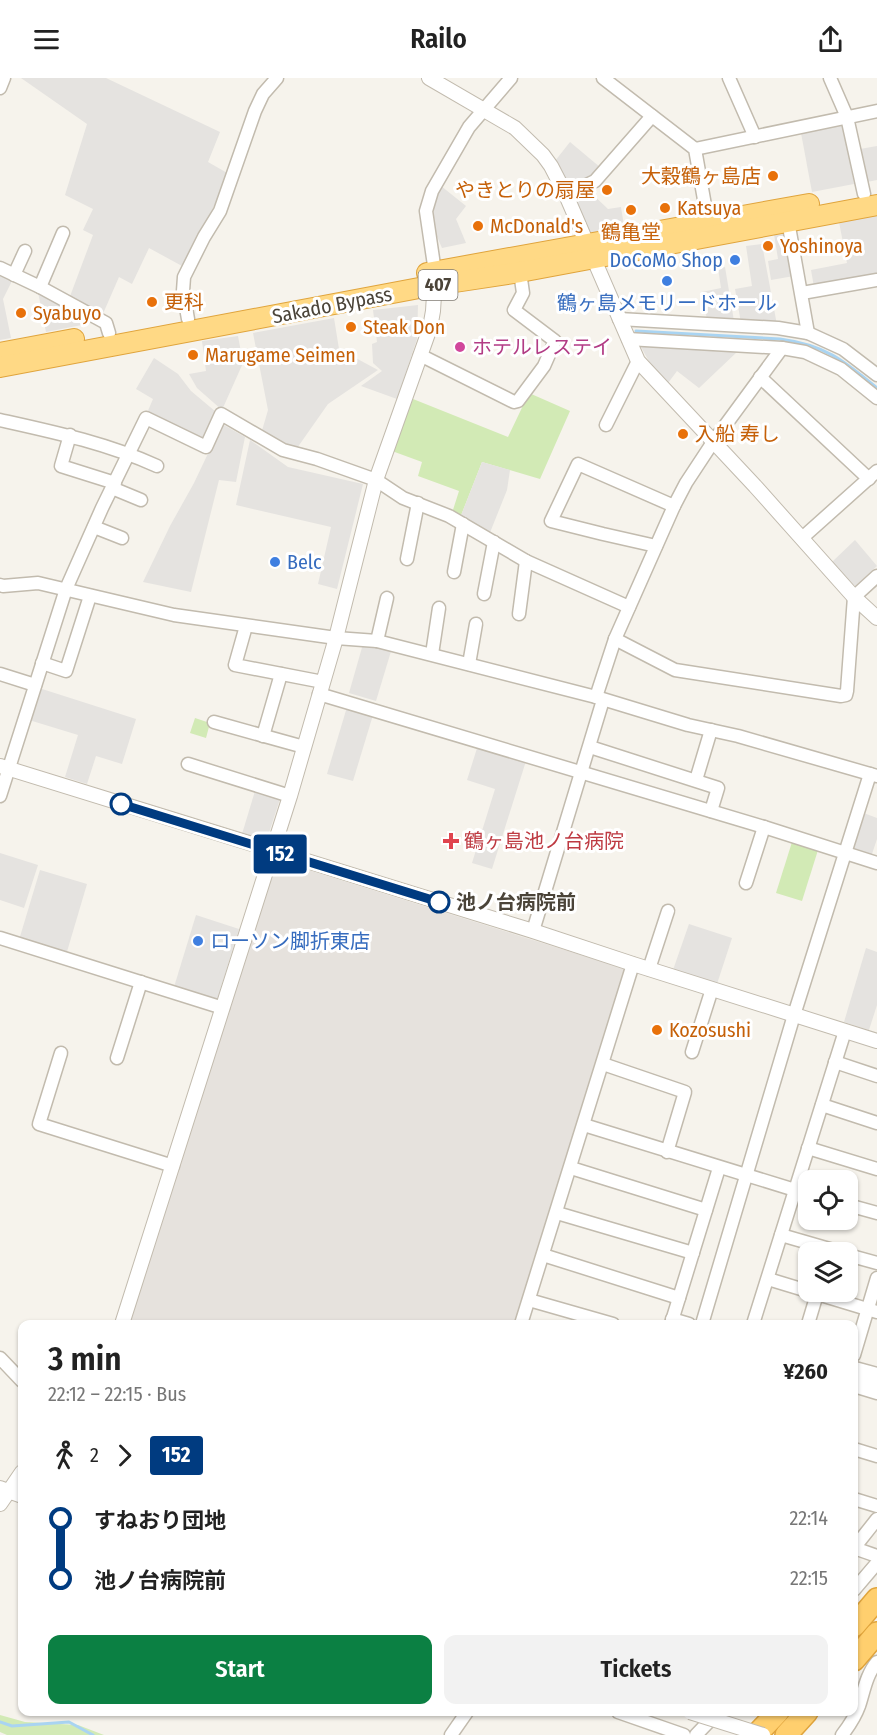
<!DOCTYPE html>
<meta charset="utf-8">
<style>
:root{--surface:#fff;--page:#f2f2f2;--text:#222;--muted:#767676;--accent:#0b8043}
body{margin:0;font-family:"Fira Sans Condensed","Noto Sans JP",sans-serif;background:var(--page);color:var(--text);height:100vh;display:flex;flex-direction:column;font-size:22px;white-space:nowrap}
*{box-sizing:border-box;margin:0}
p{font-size:20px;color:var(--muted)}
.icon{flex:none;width:33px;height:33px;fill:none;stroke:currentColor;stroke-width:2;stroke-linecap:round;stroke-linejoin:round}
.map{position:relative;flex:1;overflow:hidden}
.panel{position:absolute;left:18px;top:1242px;width:840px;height:396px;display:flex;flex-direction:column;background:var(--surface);border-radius:12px;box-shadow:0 2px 4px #0004}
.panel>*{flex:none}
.badge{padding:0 12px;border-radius:4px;font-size:21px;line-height:39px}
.tools{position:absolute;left:798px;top:1092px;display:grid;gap:12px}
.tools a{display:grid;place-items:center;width:60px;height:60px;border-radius:12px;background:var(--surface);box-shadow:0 2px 4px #0004;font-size:30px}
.map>.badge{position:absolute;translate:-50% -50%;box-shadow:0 0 0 3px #fff}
.legs{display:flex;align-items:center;gap:9px;height:66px;padding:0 30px;font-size:20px}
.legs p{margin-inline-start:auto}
.overview{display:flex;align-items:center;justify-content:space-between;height:102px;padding:0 30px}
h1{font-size:33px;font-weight:600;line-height:45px}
.action{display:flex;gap:12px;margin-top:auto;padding:12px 30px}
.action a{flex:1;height:69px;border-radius:12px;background:var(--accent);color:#fff;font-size:24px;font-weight:600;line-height:69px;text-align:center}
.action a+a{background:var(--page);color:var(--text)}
ul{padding:0 30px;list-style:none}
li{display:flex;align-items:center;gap:21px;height:60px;font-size:22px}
li i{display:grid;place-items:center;width:9px;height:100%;margin:0 8px;background:currentColor}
li i::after{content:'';width:15px;height:15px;margin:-8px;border:4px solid;border-radius:50%;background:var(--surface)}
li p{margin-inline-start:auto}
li:first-child i{background:linear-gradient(#0000 50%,currentColor 0)}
li:last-child i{background:linear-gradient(currentColor 50%,#0000 0)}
header{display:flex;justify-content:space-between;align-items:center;height:78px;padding:0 30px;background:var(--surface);font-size:27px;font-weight:600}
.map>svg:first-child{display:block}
.industrial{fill:#e6e2dd}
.green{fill:#d2eab5}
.parking{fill:#e5e3e0}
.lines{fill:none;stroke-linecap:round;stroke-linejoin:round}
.stream{stroke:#a9d4f2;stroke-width:3}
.minor-casing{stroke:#c2bbae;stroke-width:15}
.tertiary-casing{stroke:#c2bbae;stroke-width:16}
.trunk-casing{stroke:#e0a43c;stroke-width:22}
.motorway-casing{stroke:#e0a43c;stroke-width:24}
.minor{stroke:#fff;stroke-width:12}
.tertiary{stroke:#fff;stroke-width:14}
.trunk{stroke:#ffd985;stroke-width:20}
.motorway{stroke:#ffcf6e;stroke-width:21}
.tertiary-bridge-casing{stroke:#c2bbae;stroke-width:16;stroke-linecap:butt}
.tertiary-bridge{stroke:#fff;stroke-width:14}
.line-1-casing{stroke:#fff;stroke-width:14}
.line-1{stroke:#003b80;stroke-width:9}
.food-dot{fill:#e8710a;stroke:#fff;stroke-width:2}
.shop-dot{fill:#3f7fe0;stroke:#fff;stroke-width:2}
.hotel-dot{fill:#d1479c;stroke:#fff;stroke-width:2}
.stop-1-dot{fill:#fff;stroke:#003b80;stroke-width:3}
.health-dot{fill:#e0444e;stroke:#fff;stroke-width:2}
.labels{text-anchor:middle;stroke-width:6;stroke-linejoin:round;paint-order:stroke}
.shield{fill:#fff;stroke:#817c74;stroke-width:1.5}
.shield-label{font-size:18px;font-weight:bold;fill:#4b4439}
.food-label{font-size:20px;fill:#c56008;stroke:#fff;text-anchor:start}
.shop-label{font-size:20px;fill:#366cbe;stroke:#fff;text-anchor:start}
.street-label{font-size:20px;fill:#4b4439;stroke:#fff}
.hotel-label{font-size:20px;fill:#b23c85;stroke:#fff;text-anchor:start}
.health-label{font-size:20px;fill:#be3a42;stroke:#fff;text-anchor:start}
.stop-label{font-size:20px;font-weight:bold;fill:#4b4439;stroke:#fff;text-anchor:start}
</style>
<header><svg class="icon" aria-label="menu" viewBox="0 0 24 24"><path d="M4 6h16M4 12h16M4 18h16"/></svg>Railo<svg class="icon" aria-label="share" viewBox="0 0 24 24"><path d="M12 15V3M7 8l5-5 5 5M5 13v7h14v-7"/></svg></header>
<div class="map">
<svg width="877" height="1657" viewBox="0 0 877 1657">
<rect width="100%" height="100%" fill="#f6f3ec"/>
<!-- industrial -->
<polygon class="industrial" points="276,782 626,891 514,1246 129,1246"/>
<!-- green -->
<g class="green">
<polygon points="529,315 570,333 540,401 482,384 460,440 452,435 459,413 418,398 422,384 392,373 413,321 508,359"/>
<polygon points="195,640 210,645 206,660 190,655"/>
<polygon points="792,764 818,772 802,823 776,815"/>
<polygon points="0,1637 25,1644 78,1647 104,1657 7,1657 0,1654"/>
</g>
<!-- parking -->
<g class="parking">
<polygon points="21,0 106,0 220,54 208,84 229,96 211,134 182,188 149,170 132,206 119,199 102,238 69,221 93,157 83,152 93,131 65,117 87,46"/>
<polygon points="843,47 854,106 812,114 801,55"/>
<polygon points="570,64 601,90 593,100 570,110 555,83"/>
<polygon points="877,68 877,102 867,104 860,71"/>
<polygon points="441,108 466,128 456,141 466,165 442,170 435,154 433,134 435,120"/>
<polygon points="590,114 608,131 621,129 624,148 590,155 574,121"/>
<polygon points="877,137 877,198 814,209 811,192 847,185 839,144"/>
<polygon points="786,154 794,198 771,202 768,183 778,181 774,156"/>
<polygon points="762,166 777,247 741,245 735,211 752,208 746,168"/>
<polygon points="725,189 734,243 707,242 702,214 721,210 718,190"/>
<polygon points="0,197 12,203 3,221 11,260 0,262"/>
<polygon points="38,214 92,245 46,254"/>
<polygon points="418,227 417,261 397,321 361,308 382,293 373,285 372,266 377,264 373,232"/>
<polygon points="334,240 339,271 378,292 328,326 295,373 261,356 268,332 253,255"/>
<polygon points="238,258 243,285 222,332 197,310 189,296 206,293 202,263"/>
<polygon points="640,267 738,273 699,310 677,293 668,305 652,289"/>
<polygon points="154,280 178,296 191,313 216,334 204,361 147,335 153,321 136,311"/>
<polygon points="222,346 245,359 236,404 219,402 191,514 143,504 170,448 194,405"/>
<polygon points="250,362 288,389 363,406 337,511 318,506 331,449 236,427"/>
<polygon points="482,384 510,392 507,412 489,457 460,440"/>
<polygon points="855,462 877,488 855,508 832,484"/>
<polygon points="363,566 392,570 376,623 349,615"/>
<polygon points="39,610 136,641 122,686 96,678 87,706 65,699 78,657 29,642"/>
<polygon points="347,629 373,637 353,703 327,696"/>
<polygon points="478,667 526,683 492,791 472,785 495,711 467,702"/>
<polygon points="255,713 280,721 266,764 242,756"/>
<polygon points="861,734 877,740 877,761 871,779 849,771"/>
<polygon points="0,775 38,787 24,830 0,822"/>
<polygon points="40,792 87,806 66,877 19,862"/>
<polygon points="196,837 239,851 217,922 174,909"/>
<polygon points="689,846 732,860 717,906 673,892"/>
<polygon points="866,870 877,874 877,927 869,952 844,944"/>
</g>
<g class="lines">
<!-- stream -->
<g class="stream">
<path d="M636,253L780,261C825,267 843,282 877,310"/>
<polyline points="0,1644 12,1648 69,1644 93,1657"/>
</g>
<!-- minor casing -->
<g class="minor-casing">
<g id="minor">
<polyline points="603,0 695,71 708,144"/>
<polyline points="729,0 755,59"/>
<polyline points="830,0 847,39 864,116"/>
<polyline points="0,10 4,0"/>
<polyline points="695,71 877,33"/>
<polyline points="566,117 595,103 652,38"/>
<polyline points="788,143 808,255"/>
<polyline points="0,190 40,209 106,245 109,255"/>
<polyline points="435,194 426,133 432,113 469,49 511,0"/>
<polyline points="14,197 25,173"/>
<polyline points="40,209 63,155"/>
<polyline points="802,215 877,202"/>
<polyline points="188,241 183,213 184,199 204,159 220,133 255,33 263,16 277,0"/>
<polyline points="619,241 778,250 808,255 843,271 877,297"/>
<polyline points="628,261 782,270 805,274 841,291 877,320"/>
<polyline points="420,277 514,324 518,323 544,288 555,263 514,232 523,215 520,194"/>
<polyline points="760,299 869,401"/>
<path d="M0,342C54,354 106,365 157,388"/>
<polyline points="606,347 638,283"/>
<polyline points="70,357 61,388 115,405"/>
<polyline points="112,410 141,422"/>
<polyline points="94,449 122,460"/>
<polyline points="802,460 877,393"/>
<polyline points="656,468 603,456 551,443 578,386 674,428"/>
<polyline points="407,481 418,425"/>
<polyline points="454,494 463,446"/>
<polyline points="0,507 3,508 38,505 174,537 336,560 377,563 596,619 688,647 738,658 877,698"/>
<polyline points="484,516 494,464"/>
<polyline points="519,536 526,483"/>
<polyline points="246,548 235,587 323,604"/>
<polyline points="615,561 675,592 841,618 846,617 847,613 854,519 877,498"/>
<polyline points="377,563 387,520"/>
<polyline points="432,576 439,530"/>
<polyline points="42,585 66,593 90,518"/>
<polyline points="469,586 476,546"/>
<polyline points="0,596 35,607"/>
<polyline points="319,616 764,749 877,785"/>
<polyline points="596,619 615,561 674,428 686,405 713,364 782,270"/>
<polyline points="214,644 304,669"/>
<polyline points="263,658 281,596"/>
<polyline points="590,669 718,710 711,733"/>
<polyline points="188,686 290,718"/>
<polyline points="696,702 711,652"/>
<polyline points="0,718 66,511 102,430 146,340 206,369 221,336 283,372 317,381 376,402 403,420 449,438 526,483 629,529"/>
<polyline points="746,805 764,749"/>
<polyline points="533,853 603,622"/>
<polyline points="0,860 223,930"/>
<polyline points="649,891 668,833"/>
<polyline points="692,974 712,911"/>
<polyline points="61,975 39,1046 173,1088"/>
<polyline points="117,980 141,904"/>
<polyline points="835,984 877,998"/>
<polyline points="603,986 685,1014 667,1074"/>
<polyline points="822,1027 877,1045"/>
<polyline points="584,1047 808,1116"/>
<polyline points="808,1070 877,1091"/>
<polyline points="571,1090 706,1132"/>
<polyline points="848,1127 877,1135"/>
<polyline points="557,1135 693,1175"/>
<polyline points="781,1157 840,1174"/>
<polyline points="543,1177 679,1220"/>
<polyline points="848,1177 877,1185"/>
<polyline points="768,1201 877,1234"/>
<polyline points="529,1222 613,1246"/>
<polyline points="672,1241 689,1246"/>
<polyline points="521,1246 633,886"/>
<polyline points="671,1246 719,1090"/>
<polyline points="702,1246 794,937 870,696"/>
<polyline points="753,1246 845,953"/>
<polyline points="808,1246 817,1216"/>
<polyline points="854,1277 877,1200"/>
<polyline points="0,1280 22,1303"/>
<polyline points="855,1290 877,1296"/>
<polyline points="854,1297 877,1305"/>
<polyline points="854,1308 877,1315"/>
<polyline points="854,1371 877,1378"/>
<polyline points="854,1421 877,1428"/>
<polyline points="854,1470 877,1441"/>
<polyline points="854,1470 877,1478"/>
<polyline points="854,1512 877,1485"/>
<polyline points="618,1634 684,1657"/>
<polyline points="451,1657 467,1634"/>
<polyline points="696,1657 718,1634"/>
<path d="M842,1657C849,1648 855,1639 859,1628C864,1613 866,1597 877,1584"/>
</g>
</g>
<!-- tertiary casing -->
<g class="tertiary-casing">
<g id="tertiary">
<polyline points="429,0 515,50 543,77 551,88 566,117 638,283 755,408 854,519 877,540"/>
<polyline points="0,688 533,853 633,886 877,963"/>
<polyline points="122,1246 290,718 336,560 376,402 430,250 433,233 435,201"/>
<polyline points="0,1410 22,1418"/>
<polyline points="0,1426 22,1394"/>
</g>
</g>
<!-- trunk casing -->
<g class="trunk-casing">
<g id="trunk">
<polyline points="427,195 809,126"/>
<polyline points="0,275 74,261"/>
<polyline points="0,289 435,207 520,194 877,127"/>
</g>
</g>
<!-- motorway casing -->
<g class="motorway-casing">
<g id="motorway">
<polyline points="854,1548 877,1521"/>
<polyline points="854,1582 877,1555"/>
<polyline points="756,1657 778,1634"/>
<polyline points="786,1657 807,1634"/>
</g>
</g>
<!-- minor -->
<use href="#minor" class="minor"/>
<!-- tertiary -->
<use href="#tertiary" class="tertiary"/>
<!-- trunk -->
<use href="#trunk" class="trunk"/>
<!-- motorway -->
<use href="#motorway" class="motorway"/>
<!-- tertiary-bridge casing -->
<g class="tertiary-bridge-casing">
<polyline id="tertiary-bridge" points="690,1634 763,1657"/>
</g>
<!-- tertiary-bridge -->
<use href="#tertiary-bridge" class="tertiary-bridge"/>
</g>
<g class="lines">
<!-- line-1 casing -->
<g class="line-1-casing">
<polyline id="line-1" points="121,726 439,824"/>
</g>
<!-- line-1 -->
<use href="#line-1" class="line-1"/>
</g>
<!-- markers -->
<g class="food-dot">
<circle cx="773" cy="98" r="6"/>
<circle cx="607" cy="112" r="6"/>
<circle cx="665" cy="130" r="6"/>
<circle cx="631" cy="132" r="6"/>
<circle cx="478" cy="148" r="6"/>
<circle cx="768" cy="168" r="6"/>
<circle cx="152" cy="224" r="6"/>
<circle cx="21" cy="235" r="6"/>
<circle cx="351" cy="249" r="6"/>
<circle cx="193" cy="277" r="6"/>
<circle cx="683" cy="356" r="6"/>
<circle cx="657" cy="952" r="6"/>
</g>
<g class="shop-dot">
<circle cx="735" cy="182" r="6"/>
<circle cx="667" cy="203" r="6"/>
<circle cx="275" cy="484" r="6"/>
<circle cx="198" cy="863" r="6"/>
</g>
<circle class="hotel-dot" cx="460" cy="269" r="6"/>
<g class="stop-1-dot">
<circle cx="121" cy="726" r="10"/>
<circle cx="439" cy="824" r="10"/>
</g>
<path class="health-dot" d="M448 754h6v6h6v6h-6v6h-6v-6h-6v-6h6z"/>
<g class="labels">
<!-- shield labels -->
<rect class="shield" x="418.5" y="192" width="39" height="30" rx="4.5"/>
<g class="shield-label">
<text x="438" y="213">407</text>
</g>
<!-- food labels -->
<g class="food-label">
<text x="761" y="105" text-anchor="end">大穀鶴ヶ島店</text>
<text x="595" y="119" text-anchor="end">やきとりの扇屋</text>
<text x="677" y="137">Katsuya</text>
<text x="490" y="155">McDonald's</text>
<text x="631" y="161" text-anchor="middle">鶴亀堂</text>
<text x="780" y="175">Yoshinoya</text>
<text x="164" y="231">更科</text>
<text x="33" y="242">Syabuyo</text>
<text x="363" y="256">Steak Don</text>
<text x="205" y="284">Marugame Seimen</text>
<text x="695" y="363">入船 寿し</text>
<text x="669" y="959">Kozosushi</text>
</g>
<!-- shop labels -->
<g class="shop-label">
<text x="723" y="189" text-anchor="end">DoCoMo Shop</text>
<text x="667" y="232" text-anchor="middle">鶴ヶ島メモリードホール</text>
<text x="287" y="491">Belc</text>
<text x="210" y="870">ローソン脚折東店</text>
</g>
<!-- street labels -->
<g class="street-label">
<text transform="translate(332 227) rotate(-11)" y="7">Sakado Bypass</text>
</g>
<!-- hotel labels -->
<g class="hotel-label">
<text x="472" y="276">ホテルレステイ</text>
</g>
<!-- health labels -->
<g class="health-label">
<text x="464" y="770">鶴ヶ島池ノ台病院</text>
</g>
<!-- stop labels -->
<g class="stop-label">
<text x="456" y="831">池ノ台病院前</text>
</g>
</g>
</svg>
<div class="tools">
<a><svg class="icon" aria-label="locate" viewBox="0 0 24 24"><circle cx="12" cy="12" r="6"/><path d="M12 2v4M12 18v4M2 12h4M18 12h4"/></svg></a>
<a><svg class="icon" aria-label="layers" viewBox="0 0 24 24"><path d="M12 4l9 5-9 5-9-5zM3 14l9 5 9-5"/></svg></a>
</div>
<b class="badge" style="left:280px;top:776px;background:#003b80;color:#fff">152</b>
<section class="panel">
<div class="overview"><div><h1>3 min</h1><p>22:12 – 22:15 · Bus</p></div><b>¥260</b></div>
<div class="legs"><svg class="icon" aria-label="walk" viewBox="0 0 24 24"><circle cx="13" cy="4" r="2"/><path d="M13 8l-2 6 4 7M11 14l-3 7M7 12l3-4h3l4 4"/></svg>2<svg class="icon" aria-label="forward" viewBox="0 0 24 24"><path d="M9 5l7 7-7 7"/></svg><b class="badge" style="background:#003b80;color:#fff">152</b></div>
<ul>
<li><i style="color:#003b80"></i><b>すねおり団地</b><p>22:14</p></li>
<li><i style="color:#003b80"></i><b>池ノ台病院前</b><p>22:15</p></li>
</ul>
<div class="action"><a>Start</a><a>Tickets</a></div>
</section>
</div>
